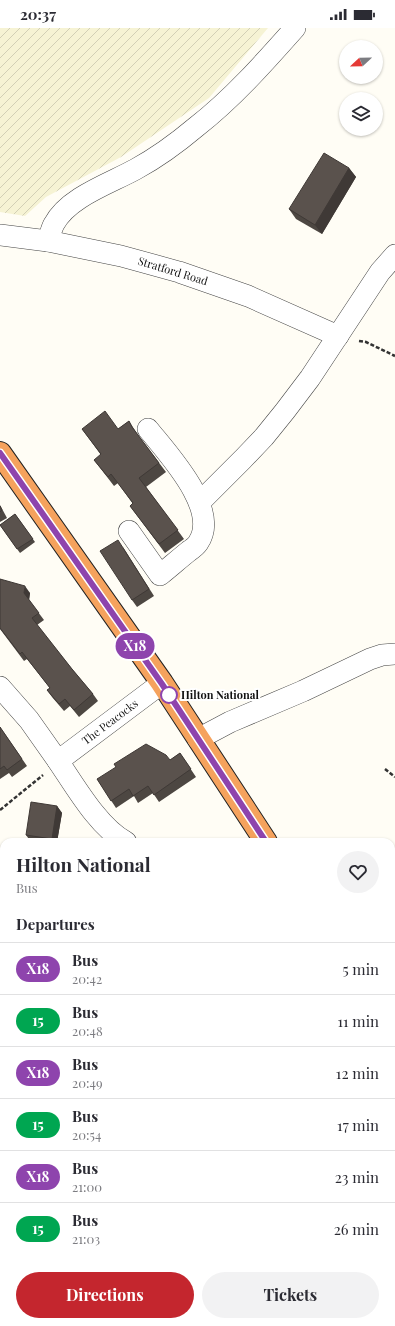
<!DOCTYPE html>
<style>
:root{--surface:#fff;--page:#f2f2f3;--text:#2b2b33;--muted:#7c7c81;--line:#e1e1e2;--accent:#c4262e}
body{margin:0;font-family:"Playfair Display",serif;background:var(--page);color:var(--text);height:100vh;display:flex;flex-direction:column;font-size:15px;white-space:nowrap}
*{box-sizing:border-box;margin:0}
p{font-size:13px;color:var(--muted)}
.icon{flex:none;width:22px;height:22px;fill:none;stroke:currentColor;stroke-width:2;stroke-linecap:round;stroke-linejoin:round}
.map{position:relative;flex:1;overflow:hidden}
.drawer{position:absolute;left:0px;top:810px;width:395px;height:488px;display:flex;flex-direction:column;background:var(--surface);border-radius:12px 12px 0 0;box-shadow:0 1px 3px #0004}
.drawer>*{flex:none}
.badge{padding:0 8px;border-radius:13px;font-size:14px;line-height:26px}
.needle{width:26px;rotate:248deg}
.fabs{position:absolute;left:339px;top:12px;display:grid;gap:8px}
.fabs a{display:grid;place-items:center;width:44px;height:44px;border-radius:50%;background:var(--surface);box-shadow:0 1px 3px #0004;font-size:20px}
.map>.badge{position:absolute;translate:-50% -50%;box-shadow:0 0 0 2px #fff}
h2{padding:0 16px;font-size:15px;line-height:36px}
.round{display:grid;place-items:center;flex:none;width:42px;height:42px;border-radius:21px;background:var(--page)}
.headline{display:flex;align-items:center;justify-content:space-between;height:68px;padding:0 16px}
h1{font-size:19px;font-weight:700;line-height:30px}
.button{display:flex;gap:8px;margin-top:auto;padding:8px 16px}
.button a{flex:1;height:46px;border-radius:24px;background:var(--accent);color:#fff;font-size:16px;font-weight:700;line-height:46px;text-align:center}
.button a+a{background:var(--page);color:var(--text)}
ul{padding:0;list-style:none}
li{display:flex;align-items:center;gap:12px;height:52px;padding:0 16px;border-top:1px solid var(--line)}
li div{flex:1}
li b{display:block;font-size:15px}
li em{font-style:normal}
li .badge{min-width:44px;font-weight:700;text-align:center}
.status{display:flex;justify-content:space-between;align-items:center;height:28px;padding:0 20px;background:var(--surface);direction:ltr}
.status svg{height:11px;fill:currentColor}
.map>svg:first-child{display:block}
.farmland{fill:url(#farmland-furrows)}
.forest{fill:url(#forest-firs)}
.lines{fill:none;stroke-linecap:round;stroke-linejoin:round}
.minor-casing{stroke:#444;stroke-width:22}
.highway-casing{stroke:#222;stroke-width:24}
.path{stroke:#333;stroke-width:2.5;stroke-dasharray:4 2;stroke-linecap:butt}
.minor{stroke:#fff;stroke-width:21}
.highway{stroke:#f5a25d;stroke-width:22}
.wall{fill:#4d4742}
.shaded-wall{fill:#3f3936}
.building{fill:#5a524d;stroke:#3f3936}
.line-casing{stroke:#fff;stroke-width:9}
.line{stroke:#8e44ad;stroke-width:6}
.stop-dot{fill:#fff;stroke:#8e44ad;stroke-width:2}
.labels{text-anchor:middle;stroke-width:4;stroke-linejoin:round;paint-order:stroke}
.street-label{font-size:11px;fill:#111;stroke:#fff}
.stop-label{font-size:11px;font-weight:bold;fill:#111;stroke:#fff;text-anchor:start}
</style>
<div class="status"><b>20:37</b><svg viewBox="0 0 49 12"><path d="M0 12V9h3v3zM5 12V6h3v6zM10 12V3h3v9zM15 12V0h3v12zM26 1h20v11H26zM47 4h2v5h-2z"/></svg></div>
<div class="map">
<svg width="395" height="1298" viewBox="0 0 395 1298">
<defs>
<pattern id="farmland-furrows" width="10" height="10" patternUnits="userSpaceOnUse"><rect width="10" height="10" fill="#f6f3d4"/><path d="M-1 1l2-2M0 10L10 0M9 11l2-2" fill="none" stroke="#d2cfb5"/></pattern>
<pattern id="forest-firs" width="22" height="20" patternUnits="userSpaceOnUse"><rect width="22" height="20" fill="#b9dc9c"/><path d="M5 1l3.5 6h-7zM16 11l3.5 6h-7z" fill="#9ebc85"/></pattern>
</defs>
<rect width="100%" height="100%" fill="#fffdf5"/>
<!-- farmland -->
<polygon class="farmland" points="0,0 268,0 209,70 121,129 46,169 25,188 0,184"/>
<!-- forest -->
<g class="forest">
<polygon points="391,1060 395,1068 395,1273 391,1281 391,1157 394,1124 391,1118"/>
<polygon points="0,1277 4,1277 4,1294 123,1294 273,1298 0,1298"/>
<polygon points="320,1294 384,1294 380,1298 316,1298"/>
</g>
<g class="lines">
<!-- minor casing -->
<g class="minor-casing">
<g id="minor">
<polyline points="0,207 48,213 121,228 179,244 248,268 338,308"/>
<path d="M48,213C50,208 51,201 54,196C68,169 111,155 136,141C158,129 177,115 196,99C232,71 264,35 295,0"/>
<polyline points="200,474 243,431 264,409 285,383 310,350 380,244 395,227"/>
<path d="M129,503L160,547C170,539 179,531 189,523C192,521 196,518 198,515C221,482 168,426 148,401"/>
<polyline points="0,659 29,692 58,733 162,655"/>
<polyline points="198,711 230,694 303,663 370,631 382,627 395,626"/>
<path d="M58,733C75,758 99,800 126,814"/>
<polyline points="0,843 4,844"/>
<polyline points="0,1127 4,1130"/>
</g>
</g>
<!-- highway casing -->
<g class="highway-casing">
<g id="highway">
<polyline points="0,425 162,655 266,814"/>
<polyline points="391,1009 395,1015"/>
</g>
</g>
<!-- path -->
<g class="path">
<polyline points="359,313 366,314 395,328"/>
<polyline points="385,741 395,749"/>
<polyline points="0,782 43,747"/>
</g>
<!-- minor -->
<use href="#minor" class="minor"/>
<!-- highway -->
<use href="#highway" class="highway"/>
</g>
<!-- wall -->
<g class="wall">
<polygon points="349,140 356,149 322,206 296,191 289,181"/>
<polygon points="129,393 138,407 166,444 146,459 184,511 165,525 130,478 133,476 118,455 114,458 94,432 101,427 82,401 118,401"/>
<polygon points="0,477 7,490 0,494"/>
<polygon points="15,486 35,514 20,525 0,497"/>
<polygon points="123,519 154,568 137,579 132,572"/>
<polygon points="0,551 30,565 29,572 44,592 37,597 72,641 93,666 98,673 79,689 70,678 64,683 52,669 47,662 50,660 27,631 24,633 0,601"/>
<polygon points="0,699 27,738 12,749 9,745 0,751"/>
<polygon points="180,725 196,749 159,774 153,765 138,775 134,768 116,780 97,751 170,732"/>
<polygon points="57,778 62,785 57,814 31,814 26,807"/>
<polygon points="0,906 4,907 4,1075 0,1074"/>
</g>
<!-- shaded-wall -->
<g class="shaded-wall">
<polygon points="349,140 356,149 322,206 315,197"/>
<polygon points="25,558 30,565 29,572 24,565"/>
<polygon points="57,778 62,785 57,814 54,814 52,811"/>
</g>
<!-- building -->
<g class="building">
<polygon points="324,125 349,140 315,197 289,181"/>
<polygon points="105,383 118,401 129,393 132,399 159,435 139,450 178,502 159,516 130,478 133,475 111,446 108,449 94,432 101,426 82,401"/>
<polygon points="0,478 2,482 0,484"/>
<polygon points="15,486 33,511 17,521 0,497"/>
<polygon points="118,512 149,561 132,572 100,523"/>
<polygon points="0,551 25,558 24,565 39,585 32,590 72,641 93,666 74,682 65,671 59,676 47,662 50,660 22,624 20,626 0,600"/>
<polygon points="0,699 22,731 7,742 4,738 0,741"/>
<polygon points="146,716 166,727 170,732 180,725 191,741 154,767 148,758 133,768 129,761 111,773 97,751 116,739 114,736"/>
<polygon points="31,774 57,778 52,811 26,807"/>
<polygon points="0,906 4,907 4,1063 0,1062"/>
</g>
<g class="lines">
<!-- line casing -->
<g class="line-casing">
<polyline id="line" points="0,425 162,656 266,814"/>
</g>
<!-- line -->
<use href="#line" class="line"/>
</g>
<!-- markers -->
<circle class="stop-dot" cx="169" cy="667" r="8"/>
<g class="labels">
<!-- street labels -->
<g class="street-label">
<text transform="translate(173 243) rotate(17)" y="4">Stratford Road</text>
<text transform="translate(110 694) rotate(-37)" y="4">The Peacocks</text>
</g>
<!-- stop labels -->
<g class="stop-label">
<text x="181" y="671">Hilton National</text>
</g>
</g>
</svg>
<div class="fabs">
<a><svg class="needle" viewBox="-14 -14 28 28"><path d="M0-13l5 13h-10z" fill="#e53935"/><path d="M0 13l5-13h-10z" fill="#7c7c81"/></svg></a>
<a><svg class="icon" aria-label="layers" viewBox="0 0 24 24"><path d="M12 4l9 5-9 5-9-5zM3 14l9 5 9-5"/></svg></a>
</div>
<b class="badge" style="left:135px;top:618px;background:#8e44ad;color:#fff">X18</b>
<section class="drawer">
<div class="headline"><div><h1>Hilton National</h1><p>Bus</p></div><a class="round"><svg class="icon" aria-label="heart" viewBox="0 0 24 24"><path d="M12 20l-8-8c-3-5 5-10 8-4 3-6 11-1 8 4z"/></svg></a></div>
<h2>Departures</h2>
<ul>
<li><span class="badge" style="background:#8e44ad;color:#fff">X18</span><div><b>Bus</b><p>20:42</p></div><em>5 min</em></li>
<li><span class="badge" style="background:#00a651;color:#fff">15</span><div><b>Bus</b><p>20:48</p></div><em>11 min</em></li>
<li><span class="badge" style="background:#8e44ad;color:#fff">X18</span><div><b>Bus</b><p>20:49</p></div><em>12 min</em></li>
<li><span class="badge" style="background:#00a651;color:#fff">15</span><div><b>Bus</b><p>20:54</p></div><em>17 min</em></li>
<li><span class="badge" style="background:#8e44ad;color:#fff">X18</span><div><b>Bus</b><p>21:00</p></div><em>23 min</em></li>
<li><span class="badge" style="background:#00a651;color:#fff">15</span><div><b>Bus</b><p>21:03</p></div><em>26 min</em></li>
</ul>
<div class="button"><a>Directions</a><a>Tickets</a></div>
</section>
</div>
